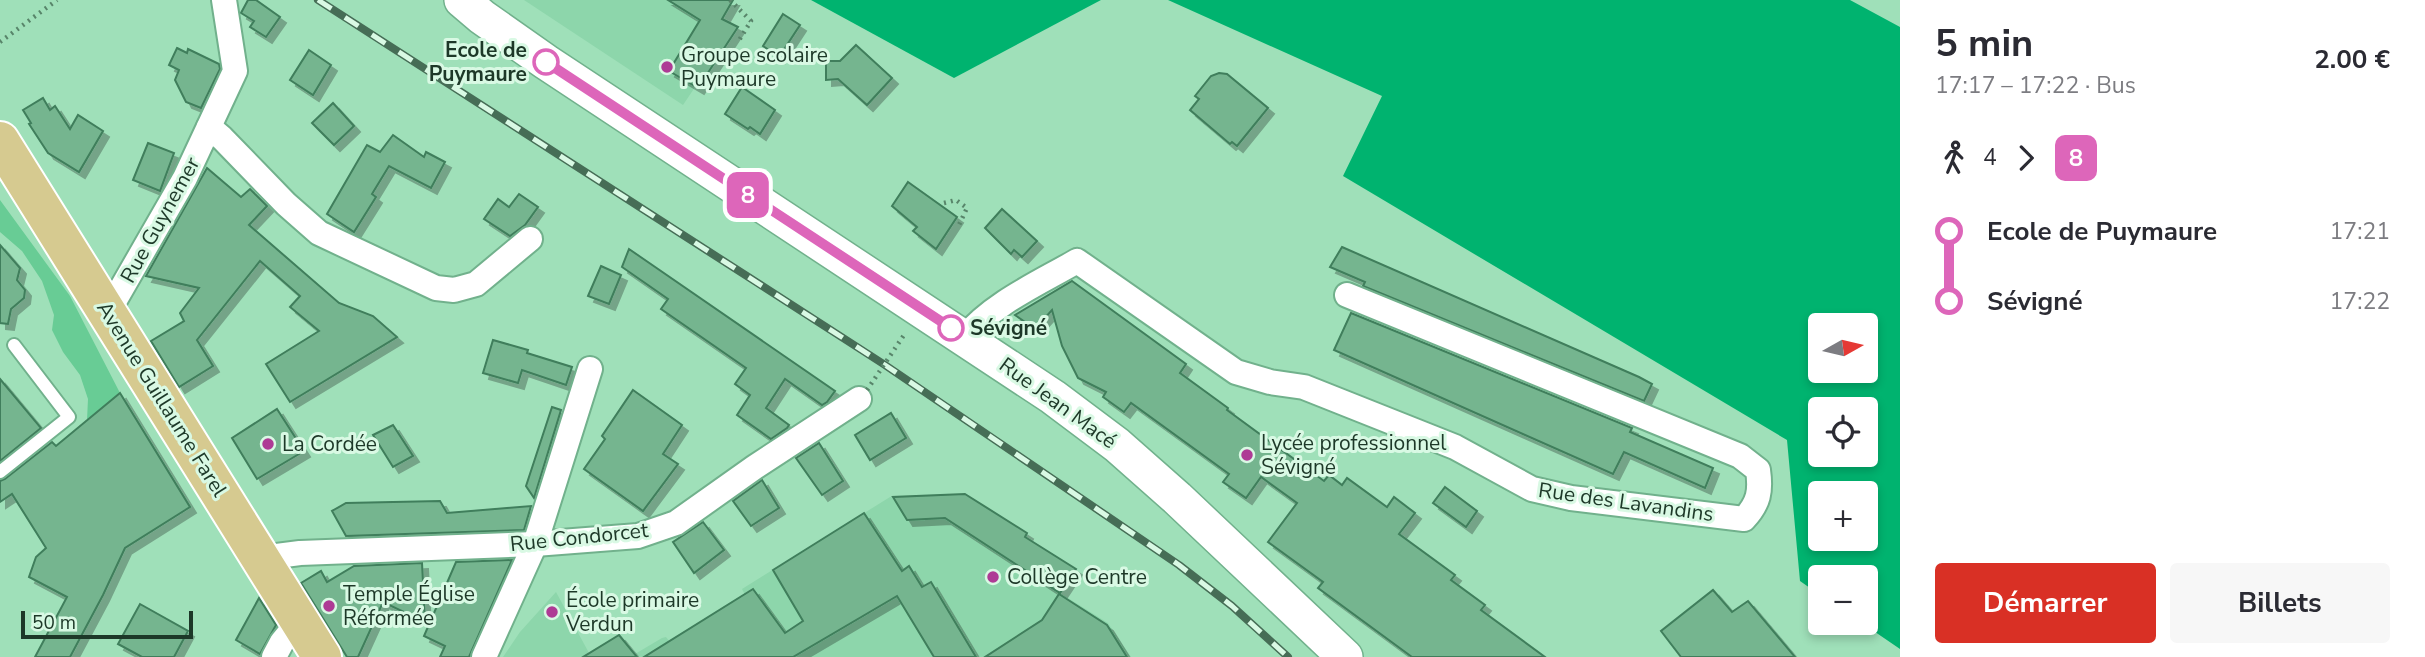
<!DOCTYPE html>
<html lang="fr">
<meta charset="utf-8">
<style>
:root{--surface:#fff;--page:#f7f7f7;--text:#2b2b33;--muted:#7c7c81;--accent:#d93025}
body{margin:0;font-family:"Nunito Sans",sans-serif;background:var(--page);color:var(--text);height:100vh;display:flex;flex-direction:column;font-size:26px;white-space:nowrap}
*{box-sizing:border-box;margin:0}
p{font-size:23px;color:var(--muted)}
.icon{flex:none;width:38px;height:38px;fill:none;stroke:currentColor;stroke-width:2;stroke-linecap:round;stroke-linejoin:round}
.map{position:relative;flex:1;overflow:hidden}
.details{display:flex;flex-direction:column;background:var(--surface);width:525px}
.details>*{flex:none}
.badge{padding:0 14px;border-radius:10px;font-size:24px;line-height:46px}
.needle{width:46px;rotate:82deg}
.fabs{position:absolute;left:1808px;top:313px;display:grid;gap:14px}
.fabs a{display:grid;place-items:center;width:70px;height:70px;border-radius:7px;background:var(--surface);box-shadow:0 4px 10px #0003;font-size:35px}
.scale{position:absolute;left:21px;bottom:18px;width:172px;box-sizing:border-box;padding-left:7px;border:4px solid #1d3828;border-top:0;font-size:19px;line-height:24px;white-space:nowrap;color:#1d3828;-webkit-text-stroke:5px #d9f9e4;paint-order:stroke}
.map>.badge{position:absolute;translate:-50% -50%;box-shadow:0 0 0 4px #fff}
.legs{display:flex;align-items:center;gap:10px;height:77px;padding:0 35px;font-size:23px}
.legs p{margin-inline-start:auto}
.overview{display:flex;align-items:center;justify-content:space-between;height:119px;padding:0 35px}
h1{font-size:38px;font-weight:700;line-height:52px}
.primary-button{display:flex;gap:14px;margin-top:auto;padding:14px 35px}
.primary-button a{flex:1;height:80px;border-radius:7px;background:var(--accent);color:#fff;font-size:28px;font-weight:700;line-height:80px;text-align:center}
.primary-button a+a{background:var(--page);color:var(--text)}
ul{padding:0 35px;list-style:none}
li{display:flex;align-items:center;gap:24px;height:70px;font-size:26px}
li i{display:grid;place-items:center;width:10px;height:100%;margin:0 9px;background:currentColor}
li i::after{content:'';width:18px;height:18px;margin:-9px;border:5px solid;border-radius:50%;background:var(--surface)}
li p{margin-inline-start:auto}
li:first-child i{background:linear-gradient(#0000 50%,currentColor 0)}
li:last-child i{background:linear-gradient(currentColor 50%,#0000 0)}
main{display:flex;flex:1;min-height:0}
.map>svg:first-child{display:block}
.built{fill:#8dd6ab}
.green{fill:#68cc95}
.forest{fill:#00b36f;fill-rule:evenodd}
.building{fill:#75b58f;stroke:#3f7e5b;stroke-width:2;filter:url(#shadow)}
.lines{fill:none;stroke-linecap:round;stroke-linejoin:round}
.lane-casing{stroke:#71b18c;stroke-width:16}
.street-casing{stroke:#71b18c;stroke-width:28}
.secondary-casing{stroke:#71b18c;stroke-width:38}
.primary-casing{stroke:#fff;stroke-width:42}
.path{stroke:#58856a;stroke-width:4.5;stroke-dasharray:2 5;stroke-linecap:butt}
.lane{stroke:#fff;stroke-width:12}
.street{stroke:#fff;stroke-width:24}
.secondary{stroke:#fff;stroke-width:35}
.primary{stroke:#d6ca90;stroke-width:38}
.rail-casing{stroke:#466d56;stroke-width:8}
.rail{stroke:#d9f9e4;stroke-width:5;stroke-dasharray:16;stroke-linecap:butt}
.path-bridge{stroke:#58856a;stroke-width:4.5;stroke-dasharray:2 5;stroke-linecap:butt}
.line-1-casing{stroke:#fff;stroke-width:16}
.line-1{stroke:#dd66ba;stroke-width:10}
.stop-1-dot{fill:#fff;stroke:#dd66ba;stroke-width:3.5}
.poi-dot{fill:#ae3b95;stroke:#d9f9e4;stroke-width:2.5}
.labels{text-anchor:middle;stroke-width:6;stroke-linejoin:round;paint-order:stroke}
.stop-label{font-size:21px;font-weight:bold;fill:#1d3828;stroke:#d9f9e4;text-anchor:end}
.poi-label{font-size:21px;fill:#1d3828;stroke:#d9f9e4;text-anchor:start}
.street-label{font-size:21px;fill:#1d3828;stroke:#d9f9e4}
</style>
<main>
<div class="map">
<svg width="1900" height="657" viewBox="0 0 1900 657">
<defs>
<filter id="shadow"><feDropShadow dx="6" dy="6" stdDeviation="0" flood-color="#0004"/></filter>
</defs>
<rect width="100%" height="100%" fill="#9fe0b9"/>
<!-- built -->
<g class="built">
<polygon points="524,0 722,0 719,19 734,29 683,105"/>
<polygon points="965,494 1027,533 1025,537 1076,569 1060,593 1108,623 1131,657 503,657 520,632 556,592 589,653 619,635 630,651 635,654 662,638 666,637 669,641 745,595 742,589 890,497"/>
</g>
<!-- green -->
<polygon class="green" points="0,200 70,296 120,393 87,420 88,399 80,375 63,352 52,330 54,315 42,281 22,251 0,232"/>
<!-- forest -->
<g class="forest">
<polygon points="811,0 1101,0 954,78"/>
<path d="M1168,0H1850L1900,27V649L1862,623H1866V578H1820V595L1800,581L1787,440L1343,176L1382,96ZM1820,326H1866V371H1820ZM1820,410H1866V455H1820ZM1820,494H1866V539H1820Z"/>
</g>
<!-- building -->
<g class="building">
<polygon points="248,0 256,0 280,17 266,37 250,27 254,21 241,13"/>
<polygon points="668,0 733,0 722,19 738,27 698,88 669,71 700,20"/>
<polygon points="783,14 800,25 779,57 763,46"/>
<polygon points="856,45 892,78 867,105 838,79 826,80 826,61 840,61"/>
<polygon points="177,48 187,53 188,49 219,64 220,69 201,108 186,102 175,80 179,70 169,65"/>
<polygon points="309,50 331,65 313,95 290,80"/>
<polygon points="1219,73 1227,74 1268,108 1237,146 1232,142 1230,144 1190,110 1199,99 1195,96 1211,76"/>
<polygon points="742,87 775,110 760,134 750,127 748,129 725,114"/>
<polygon points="43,98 50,110 55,106 70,129 78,115 103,131 79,172 48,153 29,124 31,123 23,110"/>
<polygon points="333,103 354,126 334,145 312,123"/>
<polygon points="393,135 424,157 426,152 445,162 431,188 389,166 372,194 376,197 354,232 327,214 367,145 380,152"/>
<polygon points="148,143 174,153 160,191 133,180"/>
<polygon points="207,168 241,197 250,189 267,206 249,225 339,303 373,316 397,337 290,402 266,364 319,331 290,307 300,296 260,261 197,340 213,366 179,387 151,341 184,321 180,313 199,288 146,276"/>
<polygon points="908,182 957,217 936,249 913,231 917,227 892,206"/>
<polygon points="519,194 538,207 525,225 510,236 484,219 498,199 509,207"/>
<polygon points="1002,209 1037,241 1022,257 1014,250 1011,254 985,228"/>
<polygon points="0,245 20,268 17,280 25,290 24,298 11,309 8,324 0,323"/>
<polygon points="1342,247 1639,377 1652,384 1644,401 1363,286 1365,282 1330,267"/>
<polygon points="629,249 835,391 827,402 822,405 785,379 766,408 789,425 787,428 771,439 737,415 750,395 735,384 746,368 661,309 668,299 622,267"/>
<polygon points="601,266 621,275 609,304 588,296"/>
<polygon points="1072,281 1186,364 1180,373 1228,408 1227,410 1324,481 1329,475 1342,485 1347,478 1387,507 1394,497 1415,513 1399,534 1455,575 1451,580 1485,605 1481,610 1545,657 1412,657 1318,588 1323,582 1268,542 1297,503 1261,477 1246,498 1223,482 1229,474 1131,403 1124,412 1103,397 1106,392 1078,378 1062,346 1052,310 1035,329 1015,315"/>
<polygon points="1351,313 1632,428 1630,432 1713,468 1705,488 1624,452 1613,474 1334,350"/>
<polygon points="493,340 528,350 527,353 572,367 566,385 522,370 518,383 483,373"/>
<polygon points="0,379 41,428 0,461"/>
<polygon points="633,390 682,425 663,454 678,464 643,511 584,469 605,439 602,436"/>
<polygon points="120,393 190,507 125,548 103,595 70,657 35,657 67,597 29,577 36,557 46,548 12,494 0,502 0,481 5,479 52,442 56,446"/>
<polygon points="552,407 561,410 534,498 526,486"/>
<polygon points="277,409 304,451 257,479 232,438"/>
<polygon points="891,413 906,438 870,460 855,435"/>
<polygon points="393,425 413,456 393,467 373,435"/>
<polygon points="819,443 843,481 822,495 796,458"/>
<polygon points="762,480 779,508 751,526 733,501"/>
<polygon points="1445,487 1477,511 1466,527 1433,503"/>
<polygon points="965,494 1027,533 1025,537 1076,569 1060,593 945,518 907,520 893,497"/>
<polygon points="440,501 447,513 531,506 524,530 346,536 332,511 346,503"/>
<polygon points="864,513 902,571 909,566 922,587 931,582 976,657 934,657 897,596 793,657 644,657 753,589 785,633 803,621 773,570"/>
<polygon points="703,522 724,550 694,573 673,542"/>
<polygon points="512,560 469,657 440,657 445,646 424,636 456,562"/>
<polygon points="422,563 425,622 383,602 358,657 347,657 301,583 321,571 327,582 354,566"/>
<polygon points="1713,590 1732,612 1748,601 1795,657 1681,657 1661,631"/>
<polygon points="1059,594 1107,625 1127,657 985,657 1042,620"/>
<polygon points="259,598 276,625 260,654 236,640"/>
<polygon points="140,604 188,631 174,657 142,657 118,644"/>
<polygon points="619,635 637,657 583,657"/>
</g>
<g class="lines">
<!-- lane casing -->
<g class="lane-casing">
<polyline id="lane" points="0,472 69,417 14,345"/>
</g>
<!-- street casing -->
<g class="street-casing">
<g id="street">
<polyline points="209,127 222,138 286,204 319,233 436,288 454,290 476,284 530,239"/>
<polyline points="108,312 185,178 235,71 224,0"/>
<path d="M964,338C993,303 1039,283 1077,261L1236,372L1270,382L1304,387L1455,447L1532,489L1571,498L1744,519C1759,503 1761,491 1758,470L1740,456L1347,295"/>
<polyline points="261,558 300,553 535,544 638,536 676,523 755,467 859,399"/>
<polyline points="274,657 282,642 300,620"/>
<polyline points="484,657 535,544 590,369"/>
</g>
</g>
<!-- secondary casing -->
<g class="secondary-casing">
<polyline id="secondary" points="462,0 482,17 546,62 1053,397 1117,445 1177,498 1345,657"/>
</g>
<!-- primary casing -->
<g class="primary-casing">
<polyline id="primary" points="0,141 322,657"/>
</g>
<!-- path -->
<g class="path">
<polyline points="730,0 751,21 738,42"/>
<polyline points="0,42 57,0"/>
<polyline points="944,203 956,200 967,208 958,227"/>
</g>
<!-- lane -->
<use href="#lane" class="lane"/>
<!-- street -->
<use href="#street" class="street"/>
<!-- secondary -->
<use href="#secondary" class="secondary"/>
<!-- primary -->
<use href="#primary" class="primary"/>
<!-- rail casing -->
<g class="rail-casing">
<polyline id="rail" points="318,0 885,365 1179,565 1232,606 1288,657"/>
</g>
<!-- rail -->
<use href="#rail" class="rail"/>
<!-- path-bridge -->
<polyline class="path-bridge" points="867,390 904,335"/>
</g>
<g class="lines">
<!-- line-1 casing -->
<g class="line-1-casing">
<polyline id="line-1" points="546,62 951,328"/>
</g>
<!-- line-1 -->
<use href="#line-1" class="line-1"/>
</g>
<!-- markers -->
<g class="stop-1-dot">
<circle cx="546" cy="62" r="12"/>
<circle cx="951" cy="328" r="12"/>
</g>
<g class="poi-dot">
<circle cx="667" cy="67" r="7"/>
<circle cx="268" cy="444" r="7"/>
<circle cx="1247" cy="455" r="7"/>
<circle cx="993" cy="577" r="7"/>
<circle cx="329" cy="606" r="7"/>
<circle cx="552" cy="612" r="7"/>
</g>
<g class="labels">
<!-- stop labels -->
<g class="stop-label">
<text x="527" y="57">Ecole de<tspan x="527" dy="24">Puymaure</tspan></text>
<text x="970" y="335" text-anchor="start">Sévigné</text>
</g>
<!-- poi labels -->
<g class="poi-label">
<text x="681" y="62">Groupe scolaire<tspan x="681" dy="24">Puymaure</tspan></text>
<text x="1261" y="450">Lycée professionnel<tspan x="1261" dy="24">Sévigné</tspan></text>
<text x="282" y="451">La Cordée</text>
<text x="1007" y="584">Collège Centre</text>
<text x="343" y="601">Temple Église<tspan x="343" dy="24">Réformée</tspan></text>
<text x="566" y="607">École primaire<tspan x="566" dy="24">Verdun</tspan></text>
</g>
<!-- street labels -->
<g class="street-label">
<text transform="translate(160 220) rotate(-61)" y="7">Rue Guynemer</text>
<text transform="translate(162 399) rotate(58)" y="7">Avenue Guillaume Farel</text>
<text transform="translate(1058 403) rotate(36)" y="7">Rue Jean Macé</text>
<text transform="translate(1626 502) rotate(8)" y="7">Rue des Lavandins</text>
<text transform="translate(579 537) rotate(-6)" y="7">Rue Condorcet</text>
</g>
</g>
</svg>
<div class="fabs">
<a><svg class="needle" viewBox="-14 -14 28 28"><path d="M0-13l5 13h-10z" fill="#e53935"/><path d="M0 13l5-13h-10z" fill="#7c7c81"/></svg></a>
<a><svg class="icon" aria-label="locate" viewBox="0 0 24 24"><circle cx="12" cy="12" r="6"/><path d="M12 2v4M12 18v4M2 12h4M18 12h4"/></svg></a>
<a>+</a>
<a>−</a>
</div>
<div class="scale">50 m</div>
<b class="badge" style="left:748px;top:195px;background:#dd66ba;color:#fff">8</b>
</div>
<section class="details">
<div class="overview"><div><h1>5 min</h1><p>17:17 – 17:22 · Bus</p></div><b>2.00 €</b></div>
<div class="legs"><svg class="icon" aria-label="walk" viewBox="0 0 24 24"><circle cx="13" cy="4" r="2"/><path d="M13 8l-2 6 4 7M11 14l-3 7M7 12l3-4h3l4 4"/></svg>4<svg class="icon" aria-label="forward" viewBox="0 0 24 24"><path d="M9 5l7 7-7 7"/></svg><b class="badge" style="background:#dd66ba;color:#fff">8</b></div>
<ul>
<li><i style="color:#dd66ba"></i><b>Ecole de Puymaure</b><p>17:21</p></li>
<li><i style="color:#dd66ba"></i><b>Sévigné</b><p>17:22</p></li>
</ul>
<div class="primary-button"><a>Démarrer</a><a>Billets</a></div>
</section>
</main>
